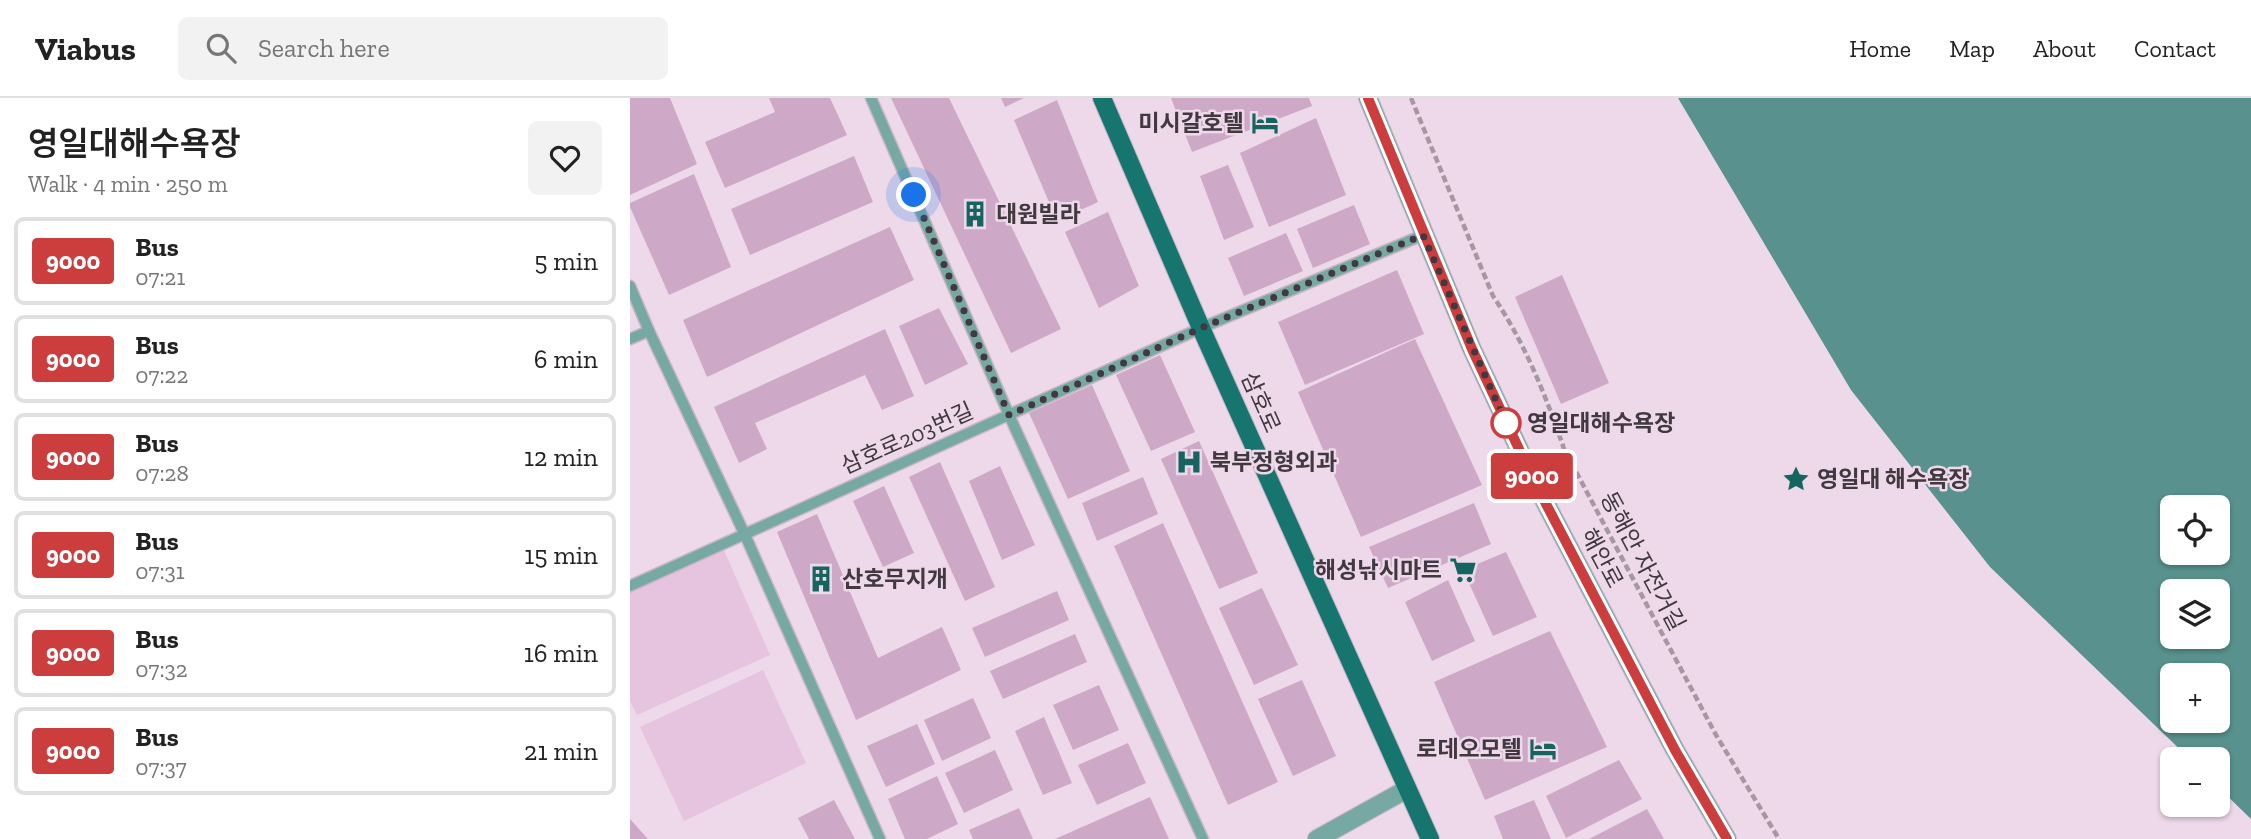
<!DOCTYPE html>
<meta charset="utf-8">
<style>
:root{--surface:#fff;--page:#f2f2f2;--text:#222;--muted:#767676;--line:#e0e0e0}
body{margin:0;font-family:"Zilla Slab","Noto Sans KR",serif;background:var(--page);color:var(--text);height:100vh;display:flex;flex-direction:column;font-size:26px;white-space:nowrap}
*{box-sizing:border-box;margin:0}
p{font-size:23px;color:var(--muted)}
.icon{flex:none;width:38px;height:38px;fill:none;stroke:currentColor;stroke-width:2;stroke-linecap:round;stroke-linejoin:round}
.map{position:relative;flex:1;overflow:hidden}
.drawer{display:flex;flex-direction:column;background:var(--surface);width:630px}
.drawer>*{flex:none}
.badge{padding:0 14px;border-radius:5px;font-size:24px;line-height:46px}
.controls{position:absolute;left:1530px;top:397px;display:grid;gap:14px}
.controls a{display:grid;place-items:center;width:70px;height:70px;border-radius:10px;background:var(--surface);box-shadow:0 2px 5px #0004;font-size:35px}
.you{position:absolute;width:35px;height:35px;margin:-18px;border:5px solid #fff;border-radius:50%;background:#1a73e8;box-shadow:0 0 0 10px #1a73e833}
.map>.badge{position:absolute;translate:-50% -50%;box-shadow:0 0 0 4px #fff}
.round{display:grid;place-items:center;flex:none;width:74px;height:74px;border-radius:10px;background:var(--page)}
.summary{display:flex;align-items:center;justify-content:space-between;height:119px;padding:0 28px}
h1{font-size:33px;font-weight:600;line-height:52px}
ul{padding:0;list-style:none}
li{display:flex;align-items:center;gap:21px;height:88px;margin:0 14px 10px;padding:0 14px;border:4px solid var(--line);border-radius:10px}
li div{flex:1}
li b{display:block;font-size:26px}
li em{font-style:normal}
li .badge{min-width:77px;font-weight:700;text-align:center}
header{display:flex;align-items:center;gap:42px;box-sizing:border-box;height:98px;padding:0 35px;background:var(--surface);border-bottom:2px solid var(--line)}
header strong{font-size:33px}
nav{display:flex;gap:38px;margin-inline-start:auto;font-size:24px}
.search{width:490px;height:63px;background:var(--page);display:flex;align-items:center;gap:18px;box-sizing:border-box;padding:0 24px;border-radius:10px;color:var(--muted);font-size:26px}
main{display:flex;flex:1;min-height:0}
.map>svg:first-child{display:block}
.green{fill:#e6c4e0}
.water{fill:#58918d;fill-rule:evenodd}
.building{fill:#cea9c7}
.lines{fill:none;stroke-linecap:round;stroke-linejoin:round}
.service-casing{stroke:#c7b6c4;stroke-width:13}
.minor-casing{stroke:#c7b6c4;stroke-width:20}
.tertiary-casing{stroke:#c7b6c4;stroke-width:20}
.primary-casing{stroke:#c7b6c4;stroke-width:20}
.path{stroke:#a697a3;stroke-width:4.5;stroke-dasharray:7 3.5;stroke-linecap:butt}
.service{stroke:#76a8a4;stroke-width:10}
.minor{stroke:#76a8a4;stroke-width:18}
.tertiary{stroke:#76a8a4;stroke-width:18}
.primary{stroke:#177570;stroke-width:18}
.line-casing{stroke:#fff;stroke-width:16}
.line{stroke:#cc3d3d;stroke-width:10}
.walk{stroke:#41393f;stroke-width:7;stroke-dasharray:0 12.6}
.stop-dot{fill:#fff;stroke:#cc3d3d;stroke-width:3.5}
.labels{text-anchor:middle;stroke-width:5;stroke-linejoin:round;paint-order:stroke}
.poi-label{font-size:23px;font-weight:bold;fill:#41393f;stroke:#edd9e9;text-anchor:start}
.street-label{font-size:23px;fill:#41393f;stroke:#edd9e9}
.stop-label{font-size:23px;font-weight:bold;fill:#41393f;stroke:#edd9e9;text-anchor:start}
</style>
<header>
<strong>Viabus</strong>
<div class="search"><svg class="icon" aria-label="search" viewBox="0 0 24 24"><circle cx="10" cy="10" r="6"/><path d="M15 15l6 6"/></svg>Search here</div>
<nav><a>Home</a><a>Map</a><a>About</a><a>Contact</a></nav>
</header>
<main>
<section class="drawer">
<div class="summary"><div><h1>영일대해수욕장</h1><p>Walk · 4 min · 250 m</p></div><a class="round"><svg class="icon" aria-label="heart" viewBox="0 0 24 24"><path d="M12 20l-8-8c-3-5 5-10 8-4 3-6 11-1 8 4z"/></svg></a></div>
<ul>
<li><span class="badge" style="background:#cc3d3d;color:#fff">9000</span><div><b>Bus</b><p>07:21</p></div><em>5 min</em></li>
<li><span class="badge" style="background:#cc3d3d;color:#fff">9000</span><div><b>Bus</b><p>07:22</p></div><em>6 min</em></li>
<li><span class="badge" style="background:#cc3d3d;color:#fff">9000</span><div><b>Bus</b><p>07:28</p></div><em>12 min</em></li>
<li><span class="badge" style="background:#cc3d3d;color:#fff">9000</span><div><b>Bus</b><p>07:31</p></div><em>15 min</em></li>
<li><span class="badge" style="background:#cc3d3d;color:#fff">9000</span><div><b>Bus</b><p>07:32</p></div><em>16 min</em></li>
<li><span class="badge" style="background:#cc3d3d;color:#fff">9000</span><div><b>Bus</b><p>07:37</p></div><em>21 min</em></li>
</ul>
</section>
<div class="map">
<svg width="1621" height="741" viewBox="0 0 1621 741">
<rect width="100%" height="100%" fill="#edd9e9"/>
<!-- green -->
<g class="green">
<polygon points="93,450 140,557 7,617 0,603 0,492"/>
<polygon points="133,572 176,665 54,723 10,629"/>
</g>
<!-- water -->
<path class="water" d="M1048,0H1621V721L1587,688V662L1560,661L1360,469L1221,292ZM1542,410H1587V455H1542ZM1542,494H1587V539H1542ZM1542,578H1587V623H1542Z"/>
<!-- building -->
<g class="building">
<polygon points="0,0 40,0 67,66 0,97"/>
<polygon points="139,0 200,0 217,37 95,90 75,44 145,14"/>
<polygon points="261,0 319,0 431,231 381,255"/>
<polygon points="371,0 394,0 375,9"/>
<polygon points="541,0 679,0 682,8 562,54"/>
<polygon points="427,2 468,104 427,123 384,22"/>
<polygon points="686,20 716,97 639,129 610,55"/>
<polygon points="224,58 243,104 120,157 101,111"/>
<polygon points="598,67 624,129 594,142 570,78"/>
<polygon points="64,76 101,169 39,197 0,109 0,105"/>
<polygon points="724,107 740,146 683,170 667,131"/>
<polygon points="478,114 509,188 469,210 435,134"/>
<polygon points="260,129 284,182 77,279 53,222"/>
<polygon points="656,135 673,173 614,198 598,160"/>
<polygon points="767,172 794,236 675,287 648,224"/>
<polygon points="932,177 979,285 931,306 885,199"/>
<polygon points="309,210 338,266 295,287 269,228"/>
<polygon points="255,231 284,298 252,312 235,277 125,325 137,351 109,365 84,309"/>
<polygon points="785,241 852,387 731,439 668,294"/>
<polygon points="530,257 565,334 521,353 486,277"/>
<polygon points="462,287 500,373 438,401 399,315"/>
<polygon points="569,343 628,475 589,491 531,361"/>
<polygon points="310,364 365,489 335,503 279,379"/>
<polygon points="370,368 405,447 372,462 339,383"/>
<polygon points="513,379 528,416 467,443 452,405"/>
<polygon points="254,388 284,455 253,469 223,403"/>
<polygon points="844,405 861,446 758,490 739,449"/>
<polygon points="187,416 248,560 312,529 331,572 226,622 147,434"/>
<polygon points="533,425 648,684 598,707 484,448"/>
<polygon points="876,454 907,519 863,538 833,472"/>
<polygon points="818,482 845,543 802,563 775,504"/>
<polygon points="632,490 668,567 624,587 589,510"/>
<polygon points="427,493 439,522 355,559 342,530"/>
<polygon points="920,533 977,649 855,702 804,584"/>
<polygon points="445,536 457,564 373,601 360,573"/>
<polygon points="672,582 706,658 663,678 628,601"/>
<polygon points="469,587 489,632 443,652 423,607"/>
<polygon points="343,600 361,640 312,663 294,622"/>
<polygon points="414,619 442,685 413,697 385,633"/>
<polygon points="287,626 305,666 256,689 237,648"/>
<polygon points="498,645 516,685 467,707 448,667"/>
<polygon points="365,652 383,692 334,715 315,675"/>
<polygon points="989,662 1012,701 936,740 916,698"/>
<polygon points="307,678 328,726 297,741 275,741 258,701"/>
<polygon points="520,699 539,741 425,741"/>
<polygon points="204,702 225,741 179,741 168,720"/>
<polygon points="904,702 921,741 873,741 864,718"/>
<polygon points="389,710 403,741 343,741 339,732"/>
<polygon points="1017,711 1034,741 959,741"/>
<polygon points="0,721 18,741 0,741"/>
</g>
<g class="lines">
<!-- service casing -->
<g class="service-casing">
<g id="service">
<polyline points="241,0 379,317 573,741"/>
<polyline points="0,188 19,233 115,437 250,741"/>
<polyline points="0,241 19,233"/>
<polyline points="0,488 571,230 793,137"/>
</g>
</g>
<!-- minor casing -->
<g class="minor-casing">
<polyline id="minor" points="687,741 777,691"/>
</g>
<!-- tertiary casing -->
<g class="tertiary-casing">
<polyline id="tertiary" points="738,0 842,251 904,383 1045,652 1097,741"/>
</g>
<!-- primary casing -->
<g class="primary-casing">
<polyline id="primary" points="472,0 571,230 800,741"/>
</g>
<!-- path -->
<path class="path" d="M781,0L863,198C895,245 916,298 934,351L1086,637L1149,741"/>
<!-- service -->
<use href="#service" class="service"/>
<!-- minor -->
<use href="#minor" class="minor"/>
<!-- tertiary -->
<use href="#tertiary" class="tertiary"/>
<!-- primary -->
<use href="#primary" class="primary"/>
</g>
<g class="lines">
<!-- line casing -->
<g class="line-casing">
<polyline id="line" points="738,0 842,251 904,383 1045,652 1097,741"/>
</g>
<!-- line -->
<use href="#line" class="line"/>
<!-- walk -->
<polyline class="walk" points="284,97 379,317 571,230 793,137 876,325"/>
</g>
<!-- icons -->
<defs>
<g id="hotel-bare" transform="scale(2.1)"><path d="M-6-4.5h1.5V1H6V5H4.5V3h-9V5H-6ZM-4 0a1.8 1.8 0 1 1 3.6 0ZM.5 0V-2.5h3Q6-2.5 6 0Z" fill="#156460" stroke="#edd9e9" stroke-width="2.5" paint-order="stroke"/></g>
<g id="building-bare" transform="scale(2.1)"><path d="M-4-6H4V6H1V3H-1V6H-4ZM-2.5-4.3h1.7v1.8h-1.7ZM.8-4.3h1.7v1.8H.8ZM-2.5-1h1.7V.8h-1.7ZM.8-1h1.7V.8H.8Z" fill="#156460" stroke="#edd9e9" stroke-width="2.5" paint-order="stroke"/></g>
<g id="hospital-bare" transform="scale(2.1)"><path d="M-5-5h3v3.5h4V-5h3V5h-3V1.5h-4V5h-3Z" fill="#156460" stroke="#edd9e9" stroke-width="2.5" paint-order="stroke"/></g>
<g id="sight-bare" transform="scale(2.1)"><path d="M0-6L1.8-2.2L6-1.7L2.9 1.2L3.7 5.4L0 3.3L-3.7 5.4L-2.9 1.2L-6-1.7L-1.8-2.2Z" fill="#156460" stroke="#edd9e9" stroke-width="2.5" paint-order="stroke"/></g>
<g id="supermarket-bare" transform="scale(2.1)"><path d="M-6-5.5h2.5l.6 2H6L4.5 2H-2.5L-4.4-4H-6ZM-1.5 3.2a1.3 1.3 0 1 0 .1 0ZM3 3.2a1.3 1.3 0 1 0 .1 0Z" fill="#156460" stroke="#edd9e9" stroke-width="2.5" paint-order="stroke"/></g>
</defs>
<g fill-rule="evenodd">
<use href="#hotel-bare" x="635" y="25"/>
<use href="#building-bare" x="345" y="116"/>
<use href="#hospital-bare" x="559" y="364"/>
<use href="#sight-bare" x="1166" y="381"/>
<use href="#supermarket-bare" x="833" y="472"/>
<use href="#building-bare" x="191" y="481"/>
<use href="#hotel-bare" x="913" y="651"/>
</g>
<!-- markers -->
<circle class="stop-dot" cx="876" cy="325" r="14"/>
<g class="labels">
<!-- poi labels -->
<g class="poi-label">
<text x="614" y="33" text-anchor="end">미시갈호텔</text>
<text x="366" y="124">대원빌라</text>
<text x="580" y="372">북부정형외과</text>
<text x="1187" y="389">영일대 해수욕장</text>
<text x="812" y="480" text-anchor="end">해성낚시마트</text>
<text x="212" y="489">산호무지개</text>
<text x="892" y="659" text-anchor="end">로데오모텔</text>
</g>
<!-- street labels -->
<g class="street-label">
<text transform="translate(631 304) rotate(66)" y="8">삼호로</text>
<text transform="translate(277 340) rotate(-24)" y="8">삼호로203번길</text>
<text transform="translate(972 460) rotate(62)" y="8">해안로</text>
<text transform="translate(1013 463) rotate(62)" y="8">동해안 자전거길</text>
</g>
<!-- stop labels -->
<g class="stop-label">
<text x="897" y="333">영일대해수욕장</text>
</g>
</g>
</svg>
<div class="controls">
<a><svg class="icon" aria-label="locate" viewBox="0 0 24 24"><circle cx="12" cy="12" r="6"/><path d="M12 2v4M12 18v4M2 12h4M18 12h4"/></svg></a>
<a><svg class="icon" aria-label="layers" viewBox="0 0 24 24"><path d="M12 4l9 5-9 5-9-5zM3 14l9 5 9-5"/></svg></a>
<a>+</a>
<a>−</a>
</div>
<div class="you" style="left:284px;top:97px"></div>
<b class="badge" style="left:902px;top:378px;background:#cc3d3d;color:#fff">9000</b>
</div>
</main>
